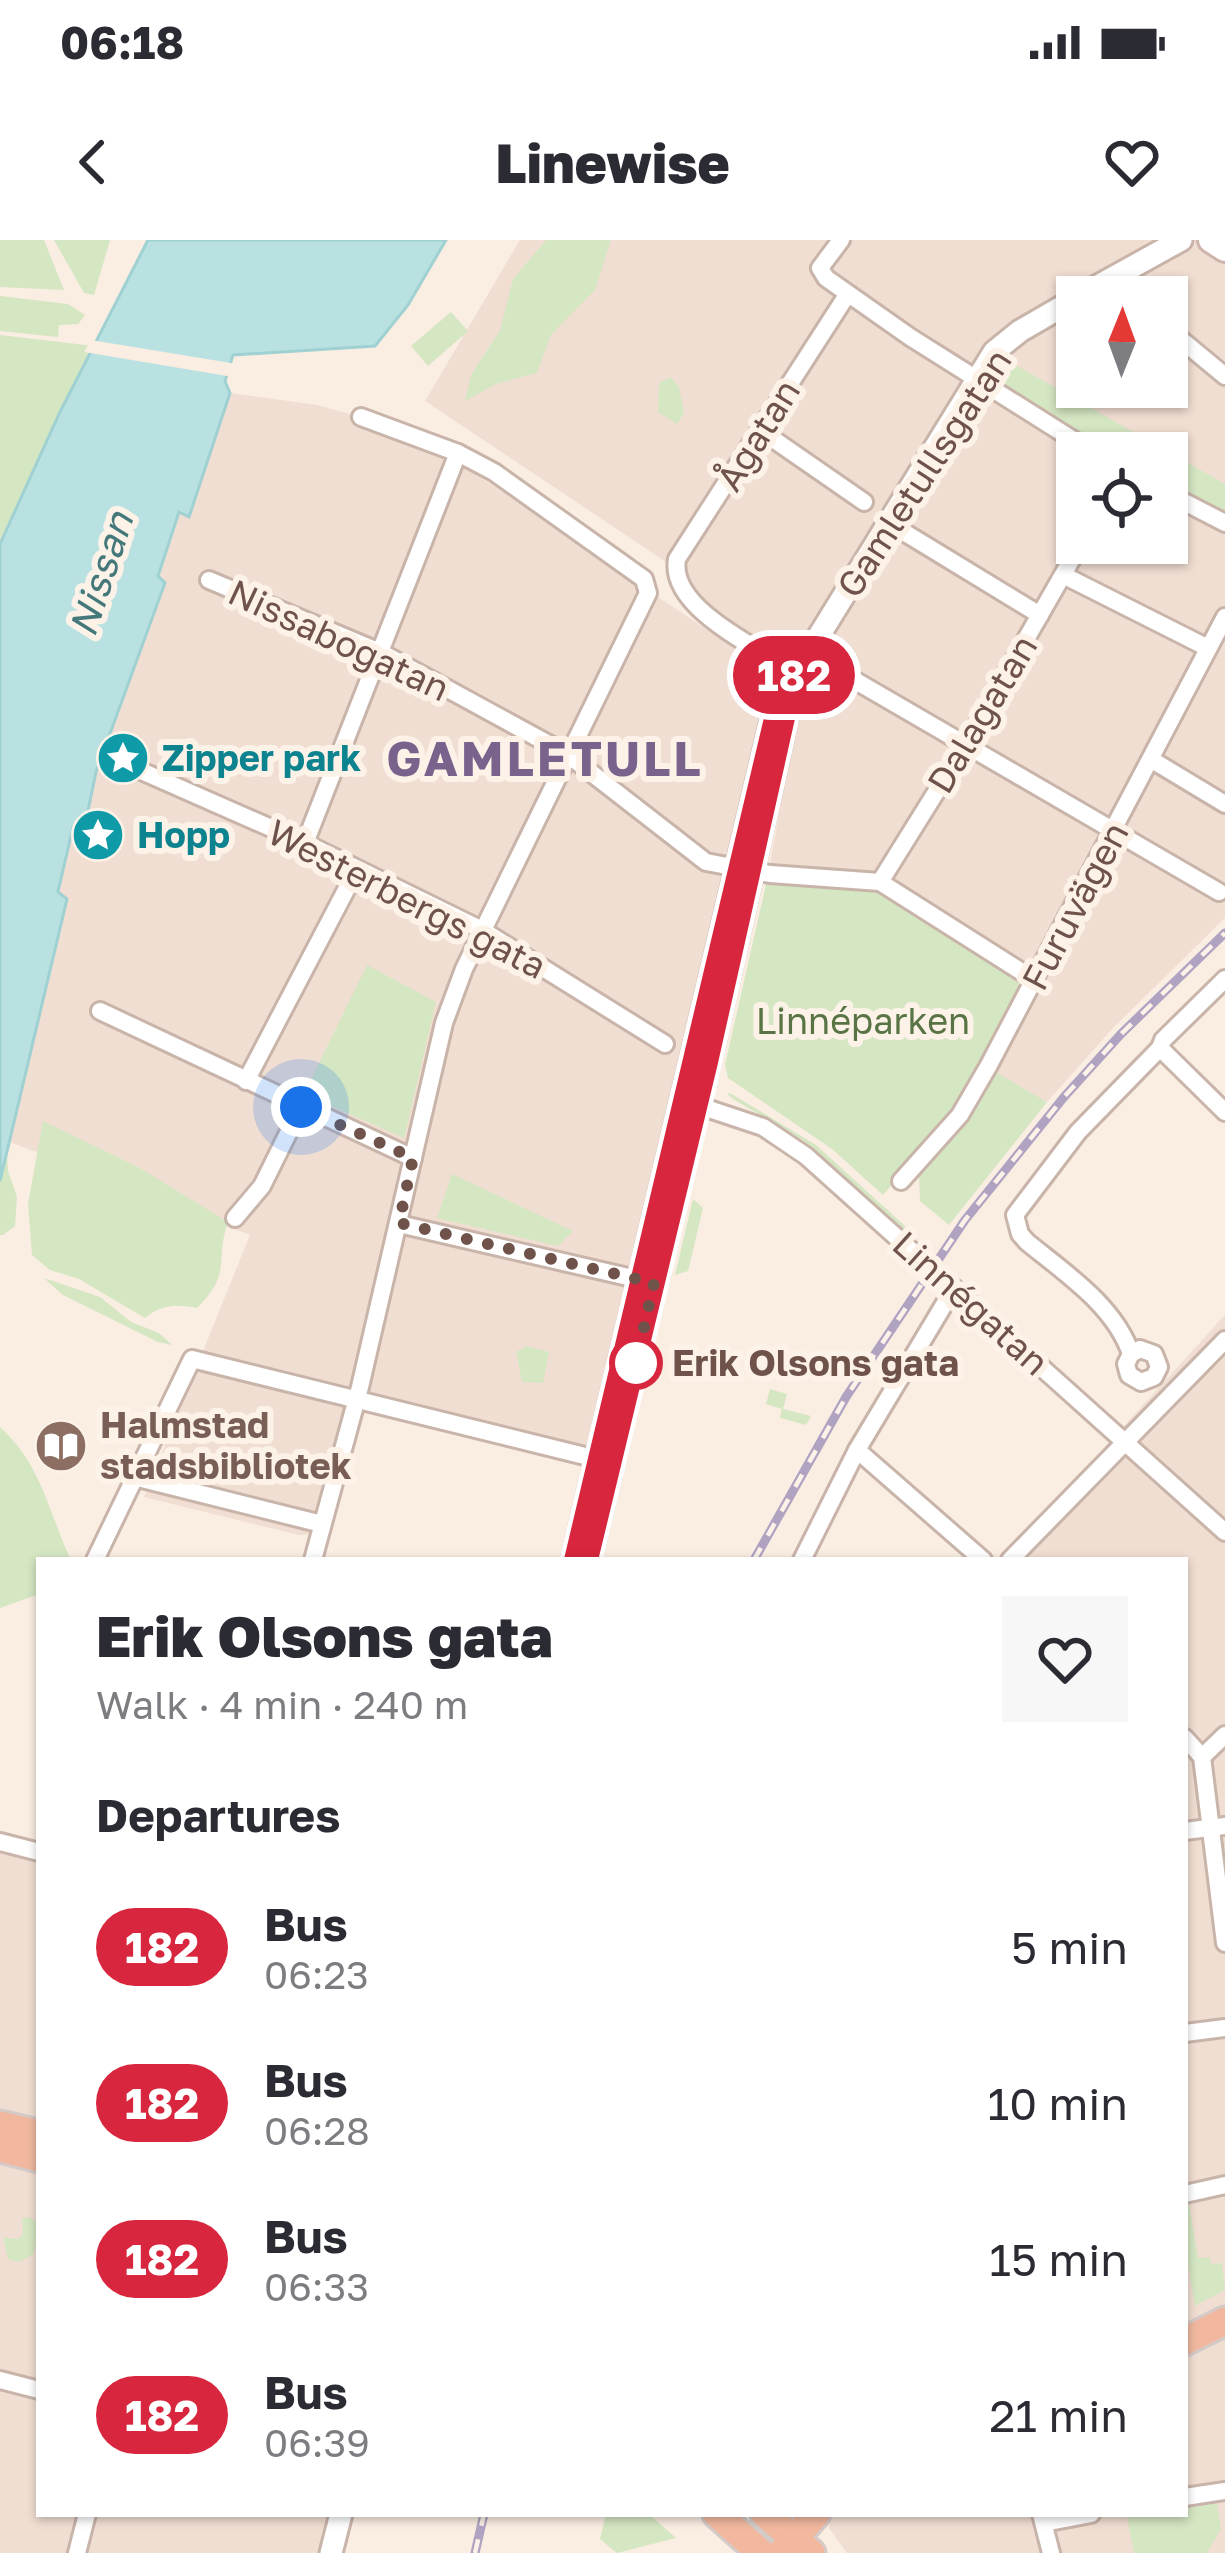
<!DOCTYPE html>
<meta charset="utf-8">
<style>
:root{--surface:#fff;--page:#f7f7f7;--text:#2b2b33;--muted:#7c7c81}
body{margin:0;font-family:"Golos Text",sans-serif;background:var(--page);color:var(--text);height:100vh;display:flex;flex-direction:column;font-size:45px;white-space:nowrap}
*{box-sizing:border-box;margin:0}
p{font-size:39px;color:var(--muted)}
.icon{flex:none;width:66px;height:66px;fill:none;stroke:currentColor;stroke-width:2;stroke-linecap:round;stroke-linejoin:round}
.map{position:relative;flex:1;overflow:hidden}
.side{position:absolute;left:36px;top:1317px;width:1152px;height:960px;display:flex;flex-direction:column;background:var(--surface);border-radius:0px;box-shadow:0 3px 9px #0004}
.side>*{flex:none}
.badge{padding:0 24px;border-radius:39px;font-size:42px;line-height:78px}
.needle{width:78px;rotate:1deg}
.tools{position:absolute;left:1056px;top:36px;display:grid;gap:24px}
.tools a{display:grid;place-items:center;width:132px;height:132px;border-radius:0px;background:var(--surface);box-shadow:0 3px 9px #0004;font-size:60px}
.you{position:absolute;width:60px;height:60px;margin:-30px;border:9px solid #fff;border-radius:50%;background:#1a73e8;box-shadow:0 0 0 18px #1a73e833}
.map>.badge{position:absolute;translate:-50% -50%;box-shadow:0 0 0 6px #fff}
h2{padding:0 60px;font-size:45px;line-height:108px}
.round{display:grid;place-items:center;flex:none;width:126px;height:126px;border-radius:0px;background:var(--page)}
.head{display:flex;align-items:center;justify-content:space-between;height:204px;padding:0 60px}
h1{font-size:57px;font-weight:800;line-height:90px}
ul{padding:0;list-style:none}
li{display:flex;align-items:center;gap:36px;height:156px;padding:0 60px}
li div{flex:1}
li b{display:block;font-size:45px}
li em{font-style:normal}
li .badge{min-width:132px;font-weight:700;text-align:center}
.status{display:flex;justify-content:space-between;align-items:center;height:84px;padding:0 60px;background:var(--surface);direction:ltr}
.status svg{height:33px;fill:currentColor}
header{display:flex;justify-content:space-between;align-items:center;height:156px;padding:0 60px;background:var(--surface);font-size:54px;font-weight:800}
.map>svg:first-child{display:block}
.residential{fill:#f1ded2;fill-rule:evenodd}
.green{fill:#d5e6c3}
.water{fill:#b9e1e1;stroke:#a0d1d2;stroke-width:3}
.pier{fill:#faede2}
.lines{fill:none;stroke-linecap:round;stroke-linejoin:round}
.minor-casing{stroke:#c9b4aa;stroke-width:22}
.tertiary-casing{stroke:#c9b4aa;stroke-width:27}
.secondary-casing{stroke:#ceb5ab;stroke-width:30}
.trunk-casing{stroke:#d4cbc9;stroke-width:33}
.minor{stroke:#fff;stroke-width:16}
.tertiary{stroke:#fff;stroke-width:21}
.secondary{stroke:#fff;stroke-width:24}
.trunk{stroke:#f1b89f;stroke-width:27}
.rail-casing{stroke:#afa3c1;stroke-width:9}
.rail{stroke:#fdf2e8;stroke-width:4.5;stroke-dasharray:14;stroke-linecap:butt}
.line-casing{stroke:#fff;stroke-width:27}
.line{stroke:#d7263d;stroke-width:18}
.walk{stroke:#6f534b;stroke-width:12;stroke-dasharray:0 21.6}
.stop-dot{fill:#fff;stroke:#d7263d;stroke-width:6}
.labels{text-anchor:middle;stroke-width:12;stroke-linejoin:round;paint-order:stroke}
.street-label{font-size:36px;fill:#6f534b;stroke:#fdf2e8}
.culture-label{font-size:36px;font-weight:bold;fill:#0d838f;stroke:#fdf2e8;text-anchor:start}
.park-label{font-size:36px;fill:#597444;stroke:#fdf2e8}
.stop-label{font-size:36px;font-weight:bold;fill:#6f534b;stroke:#fdf2e8;text-anchor:start}
.education-label{font-size:36px;font-weight:bold;fill:#785e54;stroke:#fdf2e8;text-anchor:start}
.water-label{font-size:39px;font-style:italic;fill:#44787a;stroke:#fdf2e8}
.district-label{font-size:48px;font-weight:bold;letter-spacing:3px;fill:#79638c;stroke:#fdf2e8}
</style>
<div class="status"><b>06:18</b><svg viewBox="0 0 49 12"><path d="M0 12V9h3v3zM5 12V6h3v6zM10 12V3h3v9zM15 12V0h3v12zM26 1h20v11H26zM47 4h2v5h-2z"/></svg></div>
<header><svg class="icon" aria-label="back" viewBox="0 0 24 24"><path d="M15 5l-7 7 7 7"/></svg>Linewise<svg class="icon" aria-label="heart" viewBox="0 0 24 24"><path d="M12 20l-8-8c-3-5 5-10 8-4 3-6 11-1 8 4z"/></svg></header>
<div class="map">
<svg width="1225" height="2313" viewBox="0 0 1225 2313">
<rect width="100%" height="100%" fill="#faede2"/>
<!-- residential -->
<g class="residential">
<path d="M520,0H1225V678L1113,788L1047,862L988,828L880,651L767,640L804,436L711,371L684,334L425,161ZM1077,57H1167V147H1077ZM1077,213H1167V303H1077Z"/>
<polygon points="230,153 317,165 361,177 458,213 464,226 783,441 588,1225 361,1168 325,1294 299,1295 144,1257 250,995 10,902 73,586 84,589 96,532 178,271 189,276"/>
<polygon points="1225,1075 1225,2313 847,2313 829,2288 830,2274 1185,2274 1185,1320 1002,1320"/>
<polygon points="0,1613 39,1622 39,2274 331,2274 322,2313 0,2313"/>
</g>
<!-- green -->
<g class="green">
<polygon points="0,0 44,0 64,50 0,47"/>
<polygon points="54,0 110,0 94,55 84,53"/>
<polygon points="546,0 611,0 595,50 551,95 537,133 496,144 465,161 471,135 500,90 513,39"/>
<polygon points="0,56 68,64 85,75 78,84 59,85 58,97 0,91"/>
<polygon points="451,72 468,91 428,126 411,106"/>
<polygon points="0,95 94,106 0,300"/>
<polygon points="1012,123 1225,244 1225,272 1167,240 1167,213 1141,213 1143,208 1124,196 1113,212 1009,150 1003,142"/>
<polygon points="671,137 679,147 684,173 677,184 658,172 659,143"/>
<polygon points="767,640 880,651 1022,739 1020,755 956,871 883,955 832,909 728,838 725,825"/>
<polygon points="367,725 436,762 404,898 304,854"/>
<polygon points="994,831 1047,862 949,985 920,961 919,934 947,905"/>
<polygon points="730,853 816,905 905,986 914,1000 804,901 733,859 727,854"/>
<path d="M43,881L138,927L228,982C214,1023 233,1032 197,1068C176,1064 162,1064 145,1078L79,1039L50,1030L32,1015L28,964Z"/>
<polygon points="7,914 8,931 17,957 15,986 3,995 0,995 0,941"/>
<polygon points="452,934 573,991 558,1006 437,978"/>
<polygon points="693,959 703,968 688,1031 675,1035"/>
<polygon points="44,1038 100,1057 131,1082 159,1093 172,1105 158,1102 63,1055"/>
<polygon points="527,1106 549,1112 543,1143 522,1142 516,1112"/>
<polygon points="770,1149 787,1154 783,1169 811,1176 806,1185 780,1178 782,1169 766,1164"/>
<path d="M0,1187C42,1226 47,1268 70,1318L39,1320V1354L0,1368Z"/>
<polygon points="1189,1964 1198,2018 1210,2017 1211,2024 1222,2023 1225,2050 1195,2066 1185,2008 1185,1965"/>
<polygon points="29,1977 39,1984 34,2014 19,2022 8,2019 3,1997 17,1999 23,1995 22,1978"/>
<polygon points="1217,2263 1221,2289 1207,2313 1134,2313 1127,2277 1185,2274 1185,2268"/>
<polygon points="606,2274 649,2274 676,2298 617,2313 600,2299"/>
</g>
<!-- water -->
<polygon class="water" points="148,0 446,0 408,65 375,106 233,115 225,141 230,153 189,277 179,272 158,336 165,343 96,532 84,590 73,587 58,652 67,659 0,941 0,304 60,172"/>
<!-- pier -->
<polygon class="pier" points="91,100 237,124 233,137 84,112"/>
<g class="lines">
<!-- minor casing -->
<g class="minor-casing">
<g id="minor">
<polyline points="841,0 820,28 826,38 910,97 1094,213"/>
<polyline points="1167,88 1225,136"/>
<polyline points="760,190 864,262"/>
<polyline points="1167,253 1225,283"/>
<polyline points="907,294 1040,375"/>
<polyline points="1063,335 1208,408"/>
<polyline points="209,340 380,412 567,514 706,622 770,634 880,642 1036,741"/>
<polyline points="830,426 1219,652"/>
<path d="M796,433C761,409 668,369 677,319L847,55"/>
<polyline points="1152,520 1225,564"/>
<polyline points="139,530 305,603 482,690 665,804"/>
<polyline points="305,603 458,213"/>
<polyline points="880,642 966,504 1081,303"/>
<polyline points="1225,739 1163,800 1160,808 1225,872"/>
<polyline points="100,771 413,918"/>
<polyline points="246,841 357,629"/>
<polyline points="697,865 763,887 806,916 1225,1292"/>
<polyline points="901,941 960,875 989,825 1225,377"/>
<polyline points="235,978 262,946 301,867"/>
<polyline points="399,984 654,1043"/>
<path d="M1131,1114L1140,1109L1154,1114L1159,1127L1154,1137L1141,1142L1129,1135L1126,1124L1131,1114C1115,1066 1065,1033 1027,1002L1020,994L1015,975L1078,892L1160,808"/>
<polyline points="857,1210 983,1320"/>
<polyline points="138,1238 322,1284"/>
<polyline points="95,1320 192,1119 605,1221"/>
<polyline points="313,1320 360,1147 444,783 464,729 648,353 644,339 494,232 458,213 361,177"/>
<polyline points="802,1320 857,1210 954,1048"/>
<polyline points="1010,1320 1225,1100"/>
<polyline points="1185,1498 1202,1517 1225,1703"/>
<polyline points="1202,1517 1225,1495"/>
<polyline points="1185,1591 1225,1586"/>
<polyline points="0,1602 39,1612"/>
<polyline points="1185,1793 1225,1788"/>
<polyline points="1185,1954 1225,1945"/>
<polyline points="0,2140 39,2150"/>
<polyline points="1185,2257 1225,2251"/>
<polyline points="1041,2274 1051,2313"/>
<polyline points="1044,2283 1091,2274"/>
<polyline points="77,2313 87,2274"/>
</g>
</g>
<!-- tertiary casing -->
<g class="tertiary-casing">
<g id="tertiary">
<polyline points="1078,57 1181,0"/>
<polyline points="682,923 709,822 795,439"/>
<polyline points="573,1320 779,451 796,433 994,112 1020,91 1077,58"/>
<polyline points="589,1320 651,1058"/>
<polyline points="331,2313 341,2274"/>
</g>
</g>
<!-- secondary casing -->
<g class="secondary-casing">
<polyline id="secondary" points="1211,0 1225,9"/>
</g>
<!-- trunk casing -->
<g class="trunk-casing">
<g id="trunk">
<polyline points="0,1885 39,1894"/>
<polyline points="0,1908 39,1918"/>
<polyline points="1185,2101 1225,2081"/>
<polyline points="717,2274 761,2313"/>
<polyline points="765,2274 811,2313"/>
<polyline points="781,2313 816,2274"/>
</g>
</g>
<!-- minor -->
<use href="#minor" class="minor"/>
<!-- tertiary -->
<use href="#tertiary" class="tertiary"/>
<!-- secondary -->
<use href="#secondary" class="secondary"/>
<!-- trunk -->
<use href="#trunk" class="trunk"/>
<!-- rail casing -->
<g class="rail-casing">
<g id="rail">
<polyline points="754,1320 846,1157 965,980 1064,857 1121,794 1225,693"/>
<polyline points="475,2313 484,2274"/>
</g>
</g>
<!-- rail -->
<use href="#rail" class="rail"/>
</g>
<g class="lines">
<!-- line casing -->
<g class="line-casing">
<polyline id="line" points="573,1320 776,466 779,451 796,433 709,822 589,1320"/>
</g>
<!-- line -->
<use href="#line" class="line"/>
<!-- walk -->
<polyline class="walk" points="301,867 413,918 399,983 654,1043 636,1123"/>
</g>
<!-- icons -->
<defs>
<g id="sight-disc" transform="scale(2.7)"><circle r="9.5" fill="#0f9aa8" stroke="#fdf2e8"/><path d="M0-6L1.8-2.2L6-1.7L2.9 1.2L3.7 5.4L0 3.3L-3.7 5.4L-2.9 1.2L-6-1.7L-1.8-2.2Z" fill="#fff"/></g>
<g id="library-disc" transform="scale(2.7)"><circle r="9.5" fill="#8d6e63" stroke="#fdf2e8"/><path d="M-6-4Q-3-5.5-.7-3.5V5Q-3 3-6 4ZM6-4Q3-5.5 .7-3.5V5Q3 3 6 4Z" fill="#fff"/></g>
</defs>
<g fill-rule="evenodd">
<use href="#sight-disc" x="123" y="518"/>
<use href="#sight-disc" x="98" y="595"/>
<use href="#library-disc" x="61" y="1206"/>
</g>
<!-- markers -->
<circle class="stop-dot" cx="636" cy="1123" r="24"/>
<g class="labels">
<!-- street labels -->
<g class="street-label">
<text transform="translate(758 195) rotate(-58)" y="13">Ågatan</text>
<text transform="translate(924 233) rotate(-57)" y="13">Gamletullsgatan</text>
<text transform="translate(339 400) rotate(25)" y="13">Nissabogatan</text>
<text transform="translate(982 474) rotate(-59)" y="13">Dalagatan</text>
<text transform="translate(407 659) rotate(27)" y="13">Westerbergs gata</text>
<text transform="translate(1075 666) rotate(-62)" y="13">Furuvägen</text>
<text transform="translate(971 1063) rotate(42)" y="13">Linnégatan</text>
</g>
<!-- culture labels -->
<g class="culture-label">
<text x="162" y="531">Zipper park</text>
<text x="137" y="608">Hopp</text>
</g>
<!-- park labels -->
<g class="park-label">
<text x="863" y="794">Linnéparken</text>
</g>
<!-- stop labels -->
<g class="stop-label">
<text x="672" y="1136">Erik Olsons gata</text>
</g>
<!-- education labels -->
<g class="education-label">
<text x="100" y="1198">Halmstad<tspan x="100" dy="41">stadsbibliotek</tspan></text>
</g>
<!-- water labels -->
<g class="water-label">
<text transform="translate(101 334) rotate(-72)" y="14">Nissan</text>
</g>
<!-- district labels -->
<g class="district-label">
<text x="545" y="536">GAMLETULL</text>
</g>
</g>
</svg>
<div class="tools">
<a><svg class="needle" viewBox="-14 -14 28 28"><path d="M0-13l5 13h-10z" fill="#e53935"/><path d="M0 13l5-13h-10z" fill="#7c7c81"/></svg></a>
<a><svg class="icon" aria-label="locate" viewBox="0 0 24 24"><circle cx="12" cy="12" r="6"/><path d="M12 2v4M12 18v4M2 12h4M18 12h4"/></svg></a>
</div>
<div class="you" style="left:301px;top:867px"></div>
<b class="badge" style="left:794px;top:435px;background:#d7263d;color:#fff">182</b>
<section class="side">
<div class="head"><div><h1>Erik Olsons gata</h1><p>Walk · 4 min · 240 m</p></div><a class="round"><svg class="icon" aria-label="heart" viewBox="0 0 24 24"><path d="M12 20l-8-8c-3-5 5-10 8-4 3-6 11-1 8 4z"/></svg></a></div>
<h2>Departures</h2>
<ul>
<li><span class="badge" style="background:#d7263d;color:#fff">182</span><div><b>Bus</b><p>06:23</p></div><em>5 min</em></li>
<li><span class="badge" style="background:#d7263d;color:#fff">182</span><div><b>Bus</b><p>06:28</p></div><em>10 min</em></li>
<li><span class="badge" style="background:#d7263d;color:#fff">182</span><div><b>Bus</b><p>06:33</p></div><em>15 min</em></li>
<li><span class="badge" style="background:#d7263d;color:#fff">182</span><div><b>Bus</b><p>06:39</p></div><em>21 min</em></li>
</ul>
</section>
</div>
